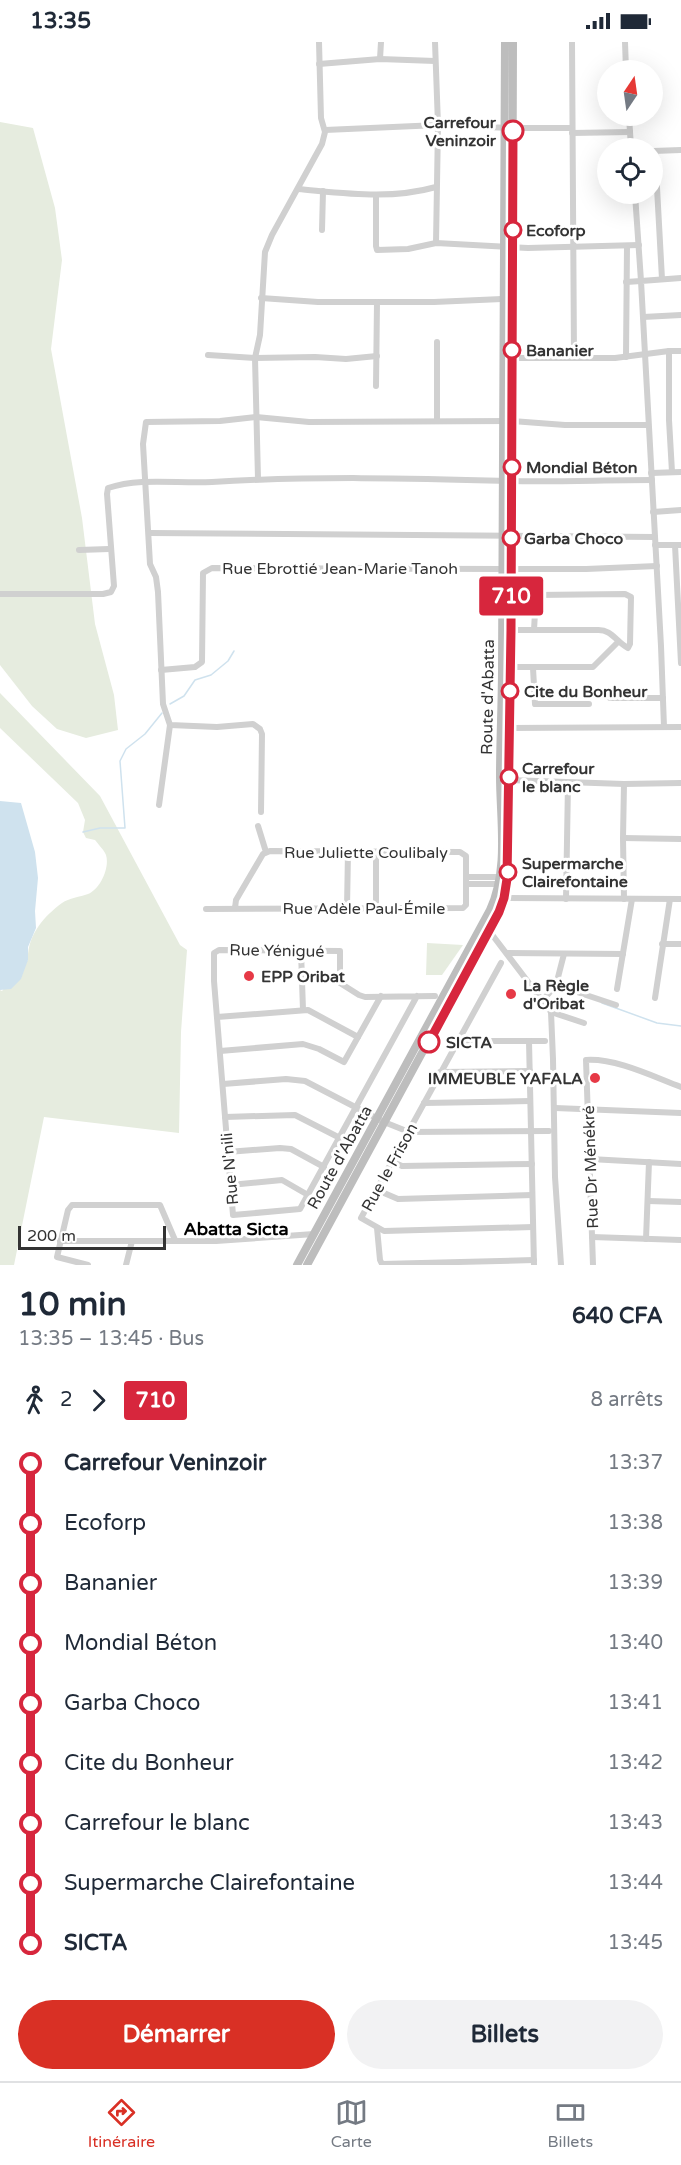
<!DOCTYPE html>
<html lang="fr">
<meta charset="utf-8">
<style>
:root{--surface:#fff;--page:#f2f2f3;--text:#1f2937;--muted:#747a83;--line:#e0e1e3;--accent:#d93025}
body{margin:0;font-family:"Varela Round",sans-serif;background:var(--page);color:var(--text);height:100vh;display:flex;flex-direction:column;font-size:22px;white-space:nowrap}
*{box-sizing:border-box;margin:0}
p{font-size:20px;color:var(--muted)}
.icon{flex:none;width:33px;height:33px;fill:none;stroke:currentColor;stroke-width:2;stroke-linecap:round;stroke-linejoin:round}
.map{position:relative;height:1223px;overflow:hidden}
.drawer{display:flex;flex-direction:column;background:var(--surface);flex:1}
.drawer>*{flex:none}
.badge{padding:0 12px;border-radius:4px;font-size:21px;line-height:39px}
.needle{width:39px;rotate:13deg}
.buttons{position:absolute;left:597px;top:18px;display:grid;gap:12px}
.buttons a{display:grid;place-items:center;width:66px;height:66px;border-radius:50%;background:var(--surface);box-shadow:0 6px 24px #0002;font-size:30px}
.scale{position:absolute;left:18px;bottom:15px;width:148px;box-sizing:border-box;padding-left:6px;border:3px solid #333;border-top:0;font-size:16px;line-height:21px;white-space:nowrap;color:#333;-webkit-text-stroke:4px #fff;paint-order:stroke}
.map>.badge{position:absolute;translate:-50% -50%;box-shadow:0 0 0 3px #fff}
.legs{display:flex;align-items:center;gap:9px;height:66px;padding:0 18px;font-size:20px}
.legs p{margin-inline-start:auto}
.headline{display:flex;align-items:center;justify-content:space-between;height:102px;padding:0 18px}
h1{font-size:33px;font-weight:700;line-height:45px}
.cta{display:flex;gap:12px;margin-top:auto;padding:12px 18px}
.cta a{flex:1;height:69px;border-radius:36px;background:var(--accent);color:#fff;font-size:24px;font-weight:700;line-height:69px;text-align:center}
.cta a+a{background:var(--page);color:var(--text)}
ul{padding:0 18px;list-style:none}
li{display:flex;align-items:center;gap:21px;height:60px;font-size:22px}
li i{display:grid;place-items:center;width:9px;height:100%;margin:0 8px;background:currentColor}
li i::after{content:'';width:15px;height:15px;margin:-8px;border:4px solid;border-radius:50%;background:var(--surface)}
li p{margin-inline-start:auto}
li:first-child i{background:linear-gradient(#0000 50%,currentColor 0)}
li:last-child i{background:linear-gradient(currentColor 50%,#0000 0)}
.status{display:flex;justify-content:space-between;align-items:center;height:42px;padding:0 30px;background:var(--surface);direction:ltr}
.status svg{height:16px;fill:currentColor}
.tabs{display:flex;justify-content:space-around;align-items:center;height:84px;border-top:2px solid var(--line);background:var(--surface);font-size:16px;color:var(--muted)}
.tabs a{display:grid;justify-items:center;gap:3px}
.tabs .active{color:var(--accent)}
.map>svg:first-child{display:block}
.green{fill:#e6ecdf}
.water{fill:#cfe2ee}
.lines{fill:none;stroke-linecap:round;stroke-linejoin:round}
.stream{stroke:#cfe2ee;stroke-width:1.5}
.street{stroke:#d0d0d0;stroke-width:6}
.secondary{stroke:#bdbdbd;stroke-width:8}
.line-1-casing{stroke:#fff;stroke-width:14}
.line-1{stroke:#d7263d;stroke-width:9}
.stop-1-dot{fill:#fff;stroke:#d7263d;stroke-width:3}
.poi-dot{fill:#e63946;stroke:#fff;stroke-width:2}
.labels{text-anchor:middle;stroke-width:6;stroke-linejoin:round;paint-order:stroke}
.stop-label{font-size:16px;font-weight:bold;fill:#333;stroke:#fff;text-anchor:start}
.street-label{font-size:16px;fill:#333;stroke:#fff}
.poi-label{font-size:16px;font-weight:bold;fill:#333;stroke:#fff;text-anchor:start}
.neighbourhood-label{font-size:18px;font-weight:bold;fill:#000;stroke:#fff}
</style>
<div class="status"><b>13:35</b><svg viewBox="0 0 49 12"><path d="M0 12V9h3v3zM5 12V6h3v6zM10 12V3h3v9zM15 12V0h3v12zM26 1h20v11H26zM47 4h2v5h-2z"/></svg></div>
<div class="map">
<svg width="681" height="1223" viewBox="0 0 681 1223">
<rect width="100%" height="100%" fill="#fff"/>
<!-- green -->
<g class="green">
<polygon points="0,80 33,86 55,166 62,218 51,307 82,476 95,582 114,653 118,688 86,696 57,687 32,664 0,623"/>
<path d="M0,651L100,754L180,903L187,908L181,990L179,1091L44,1075L14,1223H0V948L2,949L28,918C27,894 43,875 62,861C69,856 80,855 88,852C100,847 110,826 106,813C104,808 98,802 95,798L86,796L83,790L85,778L78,761L0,686Z"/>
<polygon points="427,901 463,903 442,933 426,933"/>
</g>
<!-- water -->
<polygon class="water" points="0,759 21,761 35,810 38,836 35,869 36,886 28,905 28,918 21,937 11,947 0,948"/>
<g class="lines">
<!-- stream -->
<g class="stream">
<polyline points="170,662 184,654 195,638 211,633 228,619 234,609"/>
<polyline points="83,790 100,786 125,786 120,719 126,707 145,692 162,671"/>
<polyline points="602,961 657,981 681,984"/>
</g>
<!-- street -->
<g class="street">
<polyline points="435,0 438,83 436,201"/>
<polyline points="572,0 574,315"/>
<polyline points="625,0 626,28"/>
<polyline points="380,17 381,0"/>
<polyline points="319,22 380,17 435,19"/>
<polyline points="629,74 631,106"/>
<polyline points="325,88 438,83 513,86 572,86"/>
<polyline points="572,91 630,90"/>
<polyline points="653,109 681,108"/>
<polyline points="655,109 662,237"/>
<path d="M298,147C344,151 390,158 436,145"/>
<polyline points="376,153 376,204 377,208 408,207 436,201 528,206 639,203"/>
<polyline points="322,188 323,149"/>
<polyline points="626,240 641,239 635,152"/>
<polyline points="261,256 318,260 434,260 502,257"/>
<polyline points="643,275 681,273"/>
<polyline points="437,300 437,378"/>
<polyline points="669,309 669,378 672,430"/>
<polyline points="208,313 255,316 315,315 346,317 377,314"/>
<polyline points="626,315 627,204"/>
<polyline points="512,316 615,316 669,309 681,309"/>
<polyline points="376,344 377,260"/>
<polyline points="651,431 681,430"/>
<polyline points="258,437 255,316 260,293 265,210 272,193 322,102 325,90 321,76 319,0"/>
<polyline points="653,470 681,468"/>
<polyline points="149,491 655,495"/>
<polyline points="655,503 681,503"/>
<polyline points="675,503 681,621"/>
<polyline points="79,508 109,507"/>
<polyline points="511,527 586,527 657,524"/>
<path d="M0,552H103L111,550L114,544L107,452L108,446C141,435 178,442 212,440C312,434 410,436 510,439C557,440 604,438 652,438"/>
<path d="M511,588H597C612,587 616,600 628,606L630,602L631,555L625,552L536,553L534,588"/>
<polyline points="511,625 593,625 618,600"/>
<polyline points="533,626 535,662 589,662"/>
<polyline points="161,628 195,625 202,620 203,531 212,526 502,527"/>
<polyline points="610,656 663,656"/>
<polyline points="664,685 661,604 641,239 681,236"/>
<polyline points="505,686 681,685"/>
<polyline points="509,738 624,742 681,741"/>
<polyline points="159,763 170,683"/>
<polyline points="261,770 262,692 260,687 253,682 217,685 170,683 163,662 158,550 156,535 150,522 143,402 146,380 220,379 256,375 309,380 512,379 565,383 648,383"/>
<polyline points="258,784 266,810"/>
<polyline points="623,796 681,797"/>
<polyline points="376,810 376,866"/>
<polyline points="466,835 500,835"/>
<polyline points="466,842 499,842"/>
<polyline points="504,856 681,857"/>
<polyline points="566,857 568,741"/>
<polyline points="624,857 623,796 624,742"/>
<polyline points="347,866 348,809"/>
<polyline points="206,867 463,866 466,863 466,814 460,810 270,809 263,812 236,858 235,866"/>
<polyline points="487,886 551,970 553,1017 555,1135 561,1223"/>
<polyline points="662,902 681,902"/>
<polyline points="301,909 303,968"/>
<polyline points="508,911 623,912"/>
<polyline points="501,921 361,1176 384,1189 533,1185"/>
<polyline points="556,943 616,963"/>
<polyline points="617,947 632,857"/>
<polyline points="417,954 300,1167 233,1173 214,939 214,911 219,908 340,909 340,941 359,953 365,955 435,954"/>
<polyline points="655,956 670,857"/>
<polyline points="543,958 556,943 564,912"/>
<polyline points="551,970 584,981"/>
<polyline points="217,975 308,968 358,995"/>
<polyline points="459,999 545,999"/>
<polyline points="529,999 534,1223"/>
<polyline points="220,1009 303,1002 319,1007 344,1020 381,954"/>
<polyline points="440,1030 530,1029"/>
<polyline points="223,1042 286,1037 305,1039 384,1080 409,1090 549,1089"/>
<polyline points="424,1061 530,1059"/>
<polyline points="555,1066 681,1071"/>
<polyline points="225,1075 295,1073 340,1096"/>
<polyline points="227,1110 280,1106 291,1107 324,1125"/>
<polyline points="590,1117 681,1122"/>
<polyline points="393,1120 402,1124 532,1122"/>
<polyline points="230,1143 282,1138 308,1153"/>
<polyline points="377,1148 398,1157 532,1153"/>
<polyline points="648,1159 681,1160"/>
<polyline points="377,1186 380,1218 382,1222 534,1218"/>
<polyline points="592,1195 681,1198"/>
<polyline points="646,1197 649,1120"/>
<polyline points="60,1199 216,1199 314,1192"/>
<polyline points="88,1223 57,1215 68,1168 72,1163 160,1163 175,1198"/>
<polyline points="126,1223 132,1199"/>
<path d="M593,1223L586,1018C616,1016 654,1035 681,1045"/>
</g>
<!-- secondary -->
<g class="secondary">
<path d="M297,1223L490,868C509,827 500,778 500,734C500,698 502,661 502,625C503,417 504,208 505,0"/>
<polyline points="307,1223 493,880 504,856 507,837 511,588 513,0"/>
</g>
</g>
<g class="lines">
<!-- line-1 casing -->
<g class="line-1-casing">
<polyline id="line-1" points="429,1000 499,870 504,856 507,837 511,588 513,89"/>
</g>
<!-- line-1 -->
<use href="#line-1" class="line-1"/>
</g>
<!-- markers -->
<g class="stop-1-dot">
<circle cx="513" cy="89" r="10"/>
<circle cx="513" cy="188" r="8"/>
<circle cx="512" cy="308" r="8"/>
<circle cx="512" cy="425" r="8"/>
<circle cx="511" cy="496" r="8"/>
<circle cx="510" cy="649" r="8"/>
<circle cx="509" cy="735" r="8"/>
<circle cx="508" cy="830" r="8"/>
<circle cx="429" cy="1000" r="10"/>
</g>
<g class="poi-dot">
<circle cx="249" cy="934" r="6"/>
<circle cx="511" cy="952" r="6"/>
<circle cx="595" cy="1036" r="6"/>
</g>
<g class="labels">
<!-- stop labels -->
<g class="stop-label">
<text x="496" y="86" text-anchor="end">Carrefour<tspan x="496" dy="18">Veninzoir</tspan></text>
<text x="526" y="194">Ecoforp</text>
<text x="526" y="314">Bananier</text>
<text x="526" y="431">Mondial Béton</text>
<text x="524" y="502">Garba Choco</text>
<text x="524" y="655">Cite du Bonheur</text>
<text x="522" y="732">Carrefour<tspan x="522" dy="18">le blanc</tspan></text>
<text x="522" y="827">Supermarche<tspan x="522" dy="18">Clairefontaine</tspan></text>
<text x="446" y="1006">SICTA</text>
</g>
<!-- street labels -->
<g class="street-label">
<text x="340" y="532">Rue Ebrottié Jean-Marie Tanoh</text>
<text transform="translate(487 655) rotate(-89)" y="6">Route d'Abatta</text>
<text x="366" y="816">Rue Juliette Coulibaly</text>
<text x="364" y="872">Rue Adèle Paul-Émile</text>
<text transform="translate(277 908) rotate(1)" y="6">Rue Yénigué</text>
<text transform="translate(339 1115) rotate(-61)" y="6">Route d'Abatta</text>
<text transform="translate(389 1125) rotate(-61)" y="6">Rue le Frison</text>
<text transform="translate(590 1125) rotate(-92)" y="6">Rue Dr Ménékré</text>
<text transform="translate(229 1127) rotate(-95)" y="6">Rue N'nili</text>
</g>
<!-- poi labels -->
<g class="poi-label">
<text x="261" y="940">EPP Oribat</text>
<text x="523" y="949">La Règle<tspan x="523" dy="18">d'Oribat</tspan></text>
<text x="583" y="1042" text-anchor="end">IMMEUBLE YAFALA</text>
</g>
<!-- neighbourhood labels -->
<g class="neighbourhood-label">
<text x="236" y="1193">Abatta Sicta</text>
</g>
</g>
</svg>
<div class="buttons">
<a><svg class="needle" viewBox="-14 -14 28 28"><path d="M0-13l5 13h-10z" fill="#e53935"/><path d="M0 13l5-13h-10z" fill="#747a83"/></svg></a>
<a><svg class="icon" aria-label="locate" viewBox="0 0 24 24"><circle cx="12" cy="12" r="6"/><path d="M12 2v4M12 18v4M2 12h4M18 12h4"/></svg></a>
</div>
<div class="scale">200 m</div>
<b class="badge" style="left:511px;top:554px;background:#d7263d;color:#fff">710</b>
</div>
<section class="drawer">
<div class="headline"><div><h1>10 min</h1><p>13:35 – 13:45 · Bus</p></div><b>640 CFA</b></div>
<div class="legs"><svg class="icon" aria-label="walk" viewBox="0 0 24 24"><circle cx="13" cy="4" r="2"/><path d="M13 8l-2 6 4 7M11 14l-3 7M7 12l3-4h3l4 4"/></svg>2<svg class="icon" aria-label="forward" viewBox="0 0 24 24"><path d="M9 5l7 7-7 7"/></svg><b class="badge" style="background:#d7263d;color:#fff">710</b><p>8 arrêts</p></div>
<ul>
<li><i style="color:#d7263d"></i><b>Carrefour Veninzoir</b><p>13:37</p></li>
<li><i style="color:#d7263d"></i><span>Ecoforp</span><p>13:38</p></li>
<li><i style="color:#d7263d"></i><span>Bananier</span><p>13:39</p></li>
<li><i style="color:#d7263d"></i><span>Mondial Béton</span><p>13:40</p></li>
<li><i style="color:#d7263d"></i><span>Garba Choco</span><p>13:41</p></li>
<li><i style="color:#d7263d"></i><span>Cite du Bonheur</span><p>13:42</p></li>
<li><i style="color:#d7263d"></i><span>Carrefour le blanc</span><p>13:43</p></li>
<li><i style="color:#d7263d"></i><span>Supermarche Clairefontaine</span><p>13:44</p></li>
<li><i style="color:#d7263d"></i><b>SICTA</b><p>13:45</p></li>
</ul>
<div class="cta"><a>Démarrer</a><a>Billets</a></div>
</section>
<nav class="tabs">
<a class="active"><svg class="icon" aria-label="directions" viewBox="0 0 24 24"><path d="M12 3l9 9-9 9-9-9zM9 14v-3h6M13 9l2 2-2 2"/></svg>Itinéraire</a>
<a><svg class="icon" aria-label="map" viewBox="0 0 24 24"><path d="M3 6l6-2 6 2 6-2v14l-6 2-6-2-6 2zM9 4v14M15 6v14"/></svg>Carte</a>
<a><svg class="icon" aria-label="tickets" viewBox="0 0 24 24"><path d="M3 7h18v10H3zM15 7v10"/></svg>Billets</a>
</nav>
